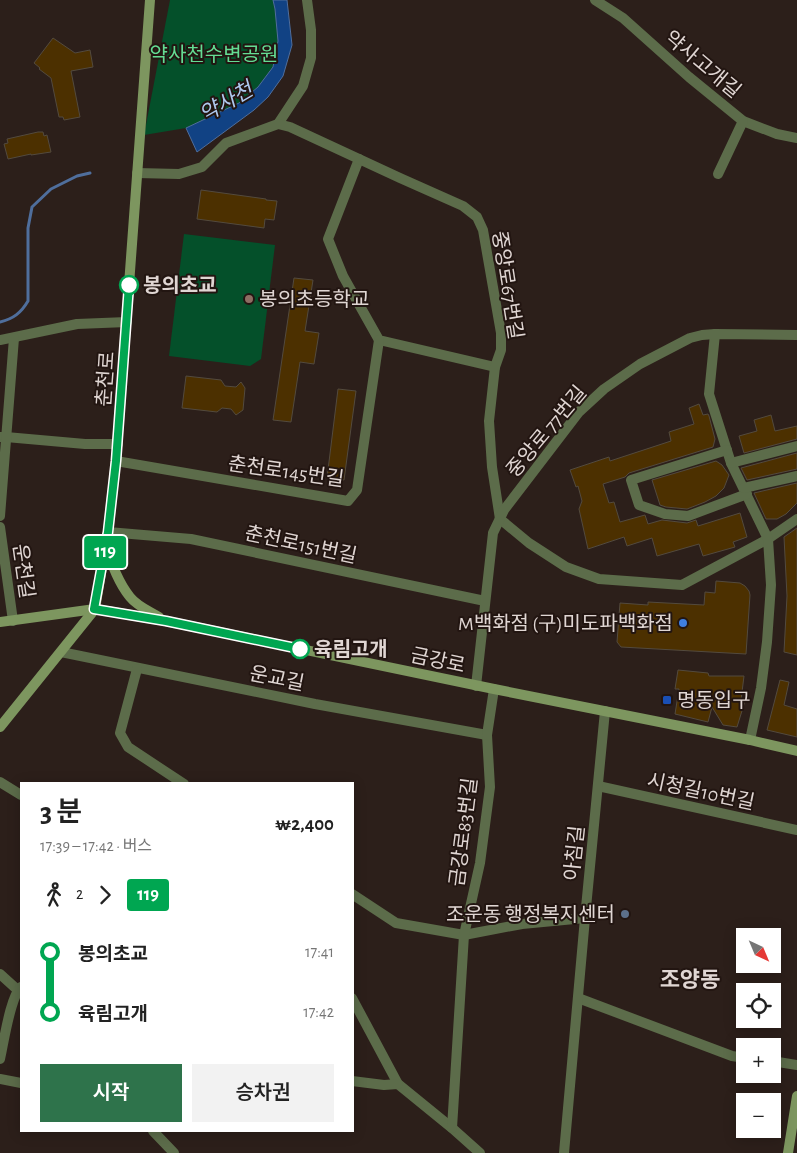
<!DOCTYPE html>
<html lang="ko">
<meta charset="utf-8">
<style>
:root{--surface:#fff;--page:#f2f2f2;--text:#222;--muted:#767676;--accent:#2e734b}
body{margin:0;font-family:"Alegreya Sans","Noto Sans KR",sans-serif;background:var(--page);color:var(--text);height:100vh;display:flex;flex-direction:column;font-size:19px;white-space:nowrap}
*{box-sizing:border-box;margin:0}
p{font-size:16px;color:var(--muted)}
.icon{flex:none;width:28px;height:28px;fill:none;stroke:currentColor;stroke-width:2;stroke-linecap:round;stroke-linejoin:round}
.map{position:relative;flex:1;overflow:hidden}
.side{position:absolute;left:20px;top:782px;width:334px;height:350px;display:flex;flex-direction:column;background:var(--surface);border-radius:0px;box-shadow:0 2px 12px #0003}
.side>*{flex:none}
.badge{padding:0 10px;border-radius:4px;font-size:18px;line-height:32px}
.needle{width:32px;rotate:136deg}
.fabs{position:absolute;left:736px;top:928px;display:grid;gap:10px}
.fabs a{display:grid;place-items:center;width:45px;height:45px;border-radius:0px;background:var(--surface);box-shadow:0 2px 12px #0003;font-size:25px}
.map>.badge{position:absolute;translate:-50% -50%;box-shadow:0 0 0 2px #fff}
.legs{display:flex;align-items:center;gap:8px;height:55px;padding:0 20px;font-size:16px}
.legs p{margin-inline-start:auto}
.summary{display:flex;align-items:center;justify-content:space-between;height:85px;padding:0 20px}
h1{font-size:28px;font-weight:600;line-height:38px}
.button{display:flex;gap:10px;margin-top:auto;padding:10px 20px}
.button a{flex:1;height:58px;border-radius:0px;background:var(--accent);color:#fff;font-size:20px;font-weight:600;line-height:58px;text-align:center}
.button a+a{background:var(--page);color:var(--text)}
ul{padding:0 20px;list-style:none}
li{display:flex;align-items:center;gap:18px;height:60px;font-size:19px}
li i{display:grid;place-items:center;width:8px;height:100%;margin:0 6px;background:currentColor}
li i::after{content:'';width:12px;height:12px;margin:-6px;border:4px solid;border-radius:50%;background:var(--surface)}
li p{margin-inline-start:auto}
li:first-child i{background:linear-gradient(#0000 50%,currentColor 0)}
li:last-child i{background:linear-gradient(currentColor 50%,#0000 0)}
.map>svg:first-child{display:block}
.green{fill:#04502a}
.water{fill:#114284;stroke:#4f6e9c}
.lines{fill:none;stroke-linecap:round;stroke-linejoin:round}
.stream{stroke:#4f6e9c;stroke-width:3}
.building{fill:#4c3000;stroke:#534a3e}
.street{stroke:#5c6c4a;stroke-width:10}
.secondary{stroke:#7d965f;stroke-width:10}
.line-1-casing{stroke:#fff;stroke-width:11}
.line-1{stroke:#00a651;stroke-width:8}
.stop-1-dot{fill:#fff;stroke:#00a651;stroke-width:2.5}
.education-dot{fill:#8d6e63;stroke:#221511;stroke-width:2}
.shop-dot{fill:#3f7fe0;stroke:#221511;stroke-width:2}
.transit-dot{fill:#1a4fb4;stroke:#221511;stroke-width:2}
.service-dot{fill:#5c6f8a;stroke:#221511;stroke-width:2}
.labels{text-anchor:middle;stroke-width:4;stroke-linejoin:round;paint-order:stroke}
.park-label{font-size:20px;fill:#64dc93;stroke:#221511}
.street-label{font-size:20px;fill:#e0d6d3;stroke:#221511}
.stop-label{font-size:20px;font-weight:bold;fill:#e0d6d3;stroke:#221511;text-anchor:start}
.poi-label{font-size:20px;fill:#e0d6d3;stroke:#221511;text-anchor:start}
.water-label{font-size:21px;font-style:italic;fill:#afc9ef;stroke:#221511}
.quarter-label{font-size:22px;font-weight:bold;fill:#e0d6d3;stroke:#221511}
</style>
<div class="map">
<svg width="797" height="1153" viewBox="0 0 797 1153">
<rect width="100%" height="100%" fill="#2c1f1a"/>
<!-- green -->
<g class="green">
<polygon points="170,0 273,0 275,9 278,41 273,67 258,87 239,103 186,128 144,135"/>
<polygon points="184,234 275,245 261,359 250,366 169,356"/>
</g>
<!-- water -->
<polygon class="water" points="273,0 287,0 292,45 283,76 268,97 254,110 197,152 186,128 239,103 258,87 273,67 278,41 275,9"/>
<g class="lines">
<!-- stream -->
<path class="stream" d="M0,322C13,319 21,313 28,301V228L32,207L51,189L77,176L90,173"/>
</g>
<!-- building -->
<g class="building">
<polygon points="53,38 75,53 90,50 93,67 71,71 80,117 64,120 63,117 59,117 51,78 39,69 40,68 34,63"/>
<polygon points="38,132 43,132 44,136 47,135 51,152 31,155 31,154 8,159 4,144 8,143 7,139"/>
<polygon points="201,190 266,199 266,200 277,201 274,220 265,219 264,228 197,219"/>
<polygon points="294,278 313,280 305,331 319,333 314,364 300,362 291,422 273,420"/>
<polygon points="186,376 221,380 225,386 236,387 241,382 245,388 243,410 236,415 231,409 222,408 217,412 182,408"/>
<polygon points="338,389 356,391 344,480 327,478"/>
<polygon points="699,404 703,415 708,414 709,416 715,439 713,447 629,473 625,477 603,484 609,503 614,502 620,522 645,515 648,524 662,520 687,523 696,520 698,526 740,513 747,537 733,542 735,547 703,556 699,544 657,556 652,538 627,546 624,537 588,549 579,509 582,501 578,486 576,487 570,470 609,457 610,461 671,441 669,432 694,424 689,408"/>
<polygon points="771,415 775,431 797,426 797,439 744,453 739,436 757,431 754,420"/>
<polygon points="797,453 797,469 747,480 741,468"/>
<polygon points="716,461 722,465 729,475 724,488 716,496 705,502 687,509 666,507 660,505 652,480"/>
<polygon points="797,483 797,503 786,514 777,519 766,519 754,493"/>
<polygon points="797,528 797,655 784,652 787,596 784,537"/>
<polygon points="716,581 740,583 745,586 749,591 750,595 746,654 621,647 617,642 620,603 648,605 648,602 704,605 705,592 715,593"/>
<polygon points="678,670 708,673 709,676 744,676 741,700 745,701 737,727 723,725 712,707 708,722 675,714 679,689 675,689"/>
<polygon points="780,680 789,682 784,705 797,709 797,737 767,730"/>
</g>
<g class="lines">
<!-- street -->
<g class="street">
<polyline points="595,0 623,18 689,77 743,121 777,134 797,138"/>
<polyline points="278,124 303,86 311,58 311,30 307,0"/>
<polyline points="359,159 328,239 343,276 379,340 495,367"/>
<polyline points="137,173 179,174 202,167 226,143 278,124 290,127 400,178 463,206 477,217 483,230 501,333 501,350 495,367 489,421 492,467 500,519 529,543 566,567 599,579 682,585 768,539 797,519"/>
<polyline points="718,174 743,121"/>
<polyline points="715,334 709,394 731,463 768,539 771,585 767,642 761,688 750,740"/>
<polyline points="0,340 77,324 127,322"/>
<polyline points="0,437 6,437 85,444 118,444"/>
<polyline points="727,450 631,480 639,505 665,514 688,516 747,494"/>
<polyline points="116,461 348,501 357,490 379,340"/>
<polyline points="731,463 797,446"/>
<polyline points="744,488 797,476"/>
<polyline points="0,516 14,338"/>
<polyline points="0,527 13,621"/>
<polyline points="108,532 191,539 485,601"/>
<polyline points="61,652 315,704 487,735"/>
<polyline points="137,669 120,733 128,747 184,784"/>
<polyline points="476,686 493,533 504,510 579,412 604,389 640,364 690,338 702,335 715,334 797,335"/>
<polyline points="0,782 21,795"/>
<polyline points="598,786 797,830"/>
<polyline points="352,894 396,923 464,935 522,924 585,918"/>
<polyline points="0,974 21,993"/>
<polyline points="352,998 398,1084 452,1128 480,1153"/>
<polyline points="578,998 732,1056 745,1058"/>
<path d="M0,1059C4,1042 10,997 21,987"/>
<polyline points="772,1061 797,1065"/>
<polyline points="0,1079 21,1083"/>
<polyline points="352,1081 384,1085 398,1084"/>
<polyline points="452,1128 464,935 480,863 490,787 487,735 494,689"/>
<polyline points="153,1131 174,1153"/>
<polyline points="564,1153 585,918 605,711"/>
</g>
<!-- secondary -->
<g class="secondary">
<path d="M106,547C112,564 118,582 130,597C137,606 149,611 159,617"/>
<polyline points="0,622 95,609 166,621 494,689 750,740 797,751"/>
<polyline points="0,727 95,609 108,532 116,461 150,0"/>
<polyline points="788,1153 797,1096"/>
</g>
</g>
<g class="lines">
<!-- line-1 casing -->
<g class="line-1-casing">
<polyline id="line-1" points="129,285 116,461 108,532 94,609 166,621 300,649"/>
</g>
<!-- line-1 -->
<use href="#line-1" class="line-1"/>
</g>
<!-- markers -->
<g class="stop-1-dot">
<circle cx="129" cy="285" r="9"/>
<circle cx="300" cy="649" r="9"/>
</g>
<circle class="education-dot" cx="249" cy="299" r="5"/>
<circle class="shop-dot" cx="683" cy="623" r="5"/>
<rect class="transit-dot" x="662" y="695" width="10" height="10" rx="2.5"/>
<circle class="service-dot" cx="625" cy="914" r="5"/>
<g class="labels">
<!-- park labels -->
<g class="park-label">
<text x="214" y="61">약사천수변공원</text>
</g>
<!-- street labels -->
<g class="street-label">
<text transform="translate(703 64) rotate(40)" y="7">약사고개길</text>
<text transform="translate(508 285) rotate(81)" y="7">중앙로67번길</text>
<text transform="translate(105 379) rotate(-86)" y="7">춘천로</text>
<text transform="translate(546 431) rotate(-50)" y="7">중앙로 77번길</text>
<text transform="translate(286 471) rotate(8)" y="7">춘천로145번길</text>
<text transform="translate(301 544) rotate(12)" y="7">춘천로151번길</text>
<text transform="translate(24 571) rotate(82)" y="7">운천길</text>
<text transform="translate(438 660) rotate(12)" y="7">금강로</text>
<text transform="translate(277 678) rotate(11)" y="7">운교길</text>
<text transform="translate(701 791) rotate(12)" y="7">시청길10번길</text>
<text transform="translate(463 832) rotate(-83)" y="7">금강로83번길</text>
<text transform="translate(574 853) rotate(-84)" y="7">아침길</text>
</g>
<!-- stop labels -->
<g class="stop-label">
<text x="143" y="292">봉의초교</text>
<text x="314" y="656">육림고개</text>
</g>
<!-- poi labels -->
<g class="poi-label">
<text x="259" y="306">봉의초등학교</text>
<text x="673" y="630" text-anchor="end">M백화점 (구)미도파백화점</text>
<text x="677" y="707">명동입구</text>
<text x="615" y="921" text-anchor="end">조운동 행정복지센터</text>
</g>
<!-- water labels -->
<g class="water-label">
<text transform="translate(226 102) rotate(-30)" y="7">약사천</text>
</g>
<!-- quarter labels -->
<g class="quarter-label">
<text x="690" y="987">조양동</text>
</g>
</g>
</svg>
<div class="fabs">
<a><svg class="needle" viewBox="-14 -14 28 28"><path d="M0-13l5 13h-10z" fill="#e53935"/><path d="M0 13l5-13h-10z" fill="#767676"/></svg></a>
<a><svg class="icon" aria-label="locate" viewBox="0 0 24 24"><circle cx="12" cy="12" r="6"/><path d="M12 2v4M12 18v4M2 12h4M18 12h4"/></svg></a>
<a>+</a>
<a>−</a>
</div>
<b class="badge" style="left:105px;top:552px;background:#00a651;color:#fff">119</b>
<section class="side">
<div class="summary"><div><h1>3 분</h1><p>17:39 – 17:42 · 버스</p></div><b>₩2,400</b></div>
<div class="legs"><svg class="icon" aria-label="walk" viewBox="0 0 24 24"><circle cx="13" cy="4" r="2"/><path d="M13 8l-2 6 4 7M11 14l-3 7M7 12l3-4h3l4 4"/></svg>2<svg class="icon" aria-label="forward" viewBox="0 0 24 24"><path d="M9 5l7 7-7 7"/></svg><b class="badge" style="background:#00a651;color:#fff">119</b></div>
<ul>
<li><i style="color:#00a651"></i><b>봉의초교</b><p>17:41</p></li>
<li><i style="color:#00a651"></i><b>육림고개</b><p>17:42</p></li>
</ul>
<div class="button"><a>시작</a><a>승차권</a></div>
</section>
</div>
